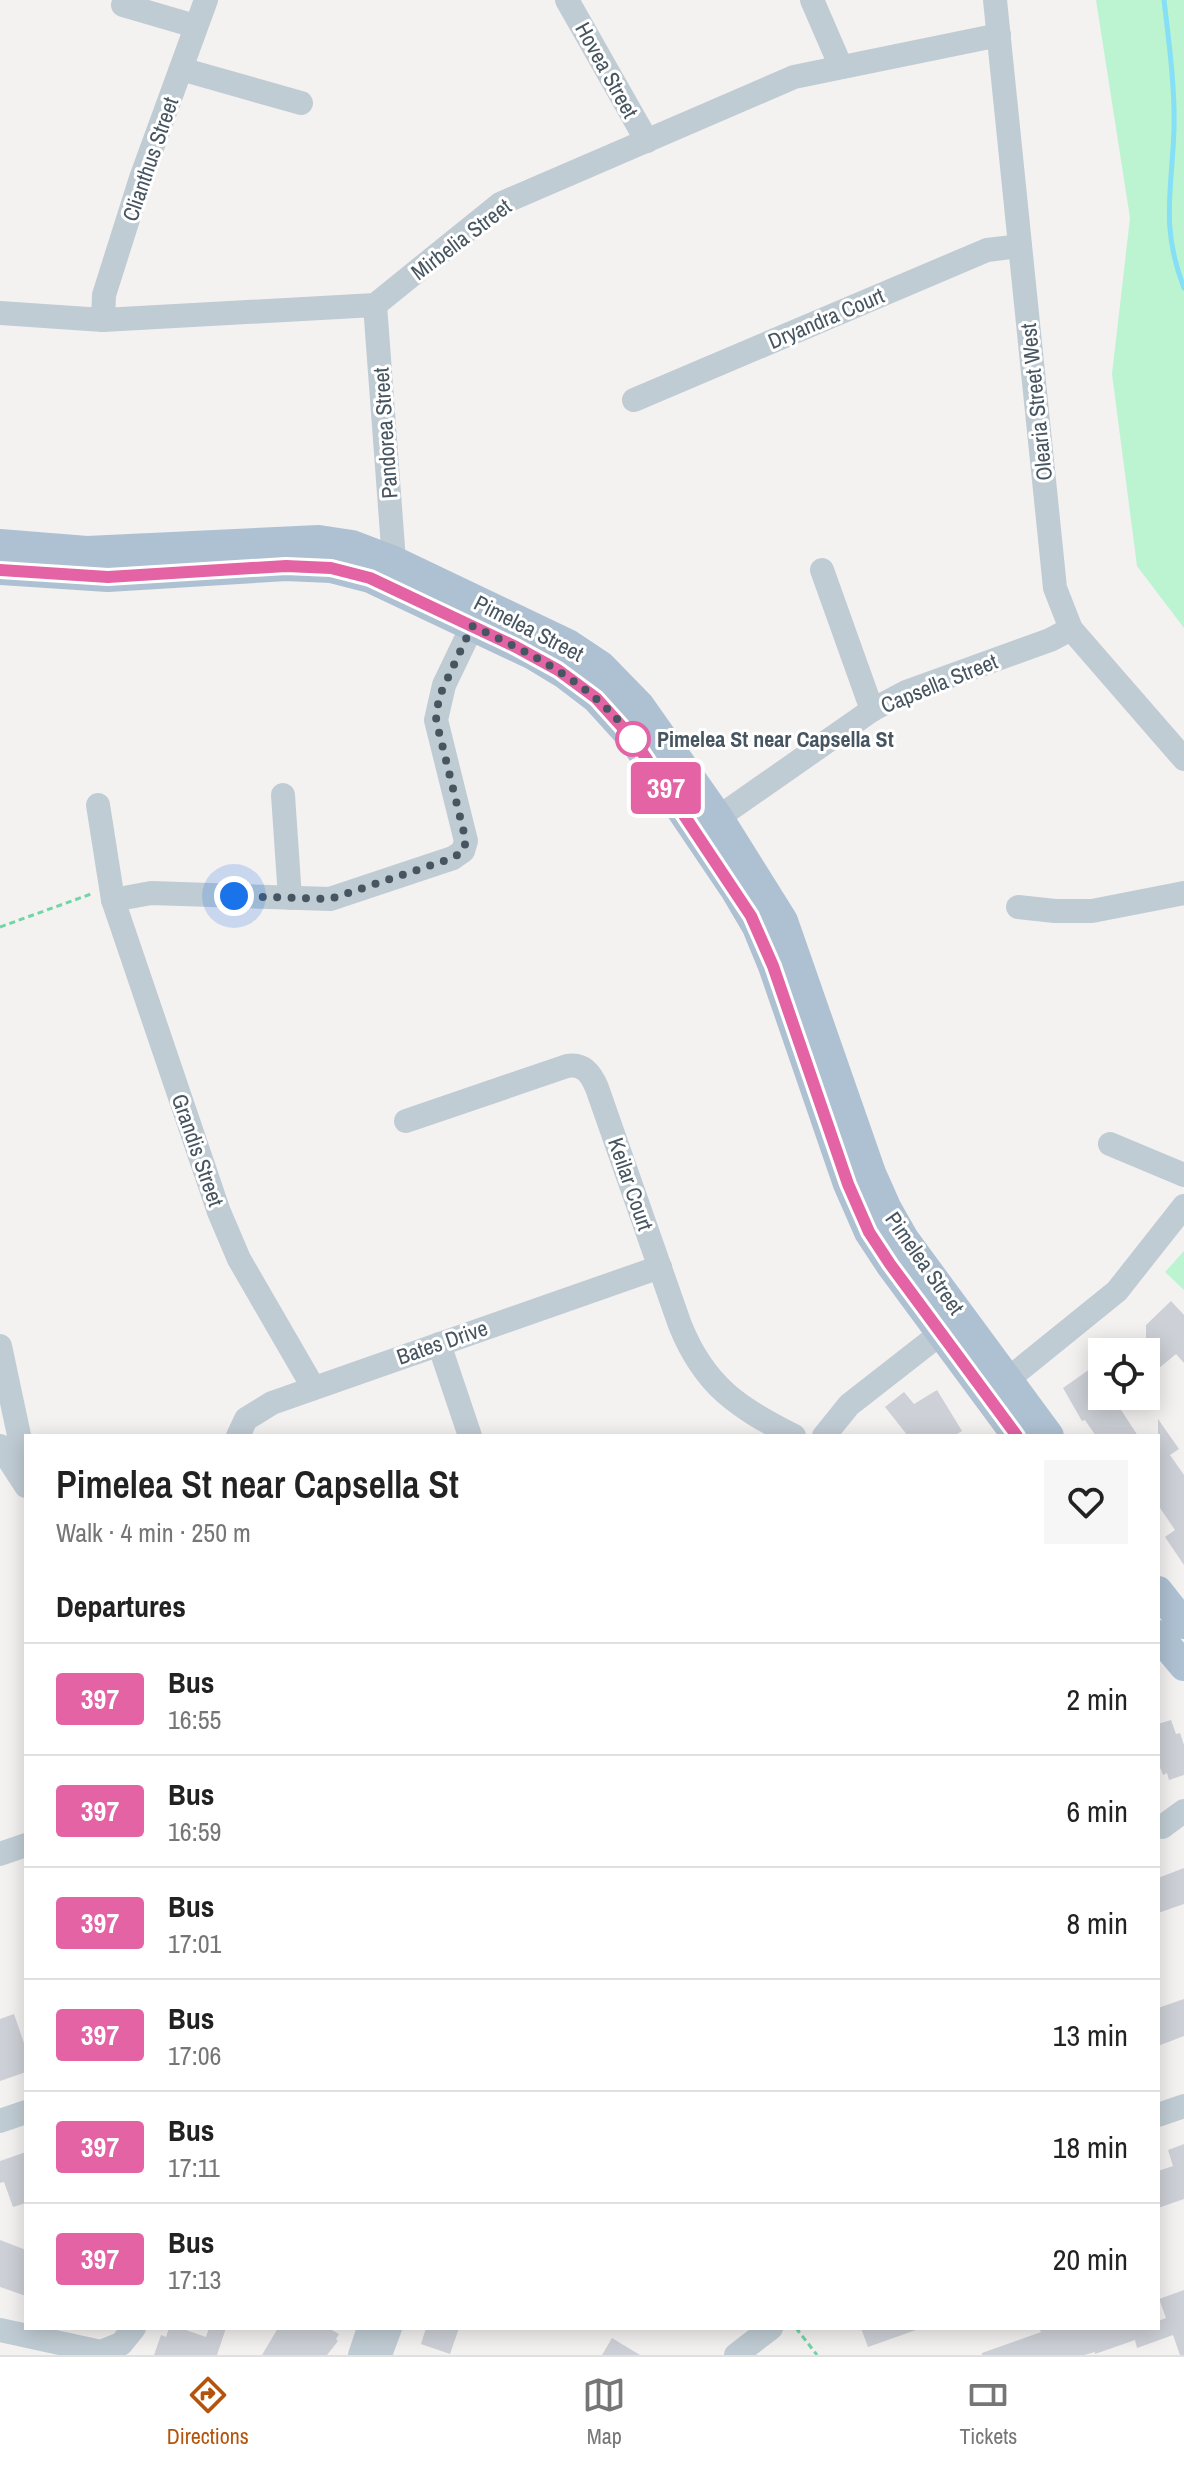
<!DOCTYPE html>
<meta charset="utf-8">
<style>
:root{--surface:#fff;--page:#f6f6f6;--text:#222;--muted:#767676;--line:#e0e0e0;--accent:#b45309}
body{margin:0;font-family:"Archivo Narrow",sans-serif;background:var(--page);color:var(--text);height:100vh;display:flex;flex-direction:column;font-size:30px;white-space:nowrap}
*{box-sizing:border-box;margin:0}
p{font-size:26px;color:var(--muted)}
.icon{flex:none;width:44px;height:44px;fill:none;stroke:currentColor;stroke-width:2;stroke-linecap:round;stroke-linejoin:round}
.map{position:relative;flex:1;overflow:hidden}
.side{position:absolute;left:24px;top:1434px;width:1136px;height:896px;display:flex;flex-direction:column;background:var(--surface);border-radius:0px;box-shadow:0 4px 20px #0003}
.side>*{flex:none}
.badge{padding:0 16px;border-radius:6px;font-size:28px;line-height:52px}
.controls{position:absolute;left:1088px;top:1338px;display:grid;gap:16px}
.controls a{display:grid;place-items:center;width:72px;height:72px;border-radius:0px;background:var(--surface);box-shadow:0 4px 20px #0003;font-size:40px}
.you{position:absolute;width:40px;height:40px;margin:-20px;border:6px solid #fff;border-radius:50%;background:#1a73e8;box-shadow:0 0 0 12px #1a73e833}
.map>.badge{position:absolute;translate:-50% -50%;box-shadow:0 0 0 4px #fff}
h2{padding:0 32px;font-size:30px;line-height:72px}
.round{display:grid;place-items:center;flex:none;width:84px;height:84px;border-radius:0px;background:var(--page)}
.overview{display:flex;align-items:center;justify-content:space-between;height:136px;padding:0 32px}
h1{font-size:38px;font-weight:600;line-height:60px}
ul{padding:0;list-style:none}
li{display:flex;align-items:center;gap:24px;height:112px;padding:0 32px;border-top:2px solid var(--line)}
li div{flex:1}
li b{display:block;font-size:30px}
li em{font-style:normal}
li .badge{min-width:88px;font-weight:700;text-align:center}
.dock{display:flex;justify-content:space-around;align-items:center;height:112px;border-top:2px solid var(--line);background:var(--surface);font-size:22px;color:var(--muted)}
.dock a{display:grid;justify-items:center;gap:4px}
.dock .active{color:var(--accent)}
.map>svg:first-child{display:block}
.green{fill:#bcf4d1}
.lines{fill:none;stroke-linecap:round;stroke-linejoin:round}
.stream{stroke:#85dff5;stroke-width:5}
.building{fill:#cdd0d6}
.path{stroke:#70d6a3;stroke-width:3;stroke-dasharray:6 4;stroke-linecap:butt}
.minor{stroke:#c0ccd4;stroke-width:24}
.major{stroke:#aec1d2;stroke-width:30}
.line-casing{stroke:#fff;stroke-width:18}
.line{stroke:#e463a4;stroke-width:12}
.walk{stroke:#475561;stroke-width:8;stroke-dasharray:0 14.4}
.stop-dot{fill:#fff;stroke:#e463a4;stroke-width:4}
.labels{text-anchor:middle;stroke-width:6;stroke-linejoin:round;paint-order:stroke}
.street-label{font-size:22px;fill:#475561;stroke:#fff}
.stop-label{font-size:22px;font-weight:bold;fill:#475561;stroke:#fff;text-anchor:start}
</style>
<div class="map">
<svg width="1184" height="2355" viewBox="0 0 1184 2355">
<rect width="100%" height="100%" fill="#f4f1f1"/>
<!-- green -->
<g class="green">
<polygon points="1096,0 1184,0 1184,628 1137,566 1112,374 1130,218"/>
<polygon points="1184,1251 1184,1290 1165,1272"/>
</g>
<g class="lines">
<!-- stream -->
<path class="stream" d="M1164,0C1169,43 1175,86 1174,129C1172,192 1160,225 1184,288"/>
</g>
<!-- building -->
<g class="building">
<polygon points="1171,1301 1184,1315 1184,1363 1176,1354 1146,1379 1146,1325"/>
<polygon points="1090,1369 1102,1386 1102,1396 1112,1396 1138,1436 1096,1436 1085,1420 1082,1421 1063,1388"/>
<polygon points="937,1390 962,1431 954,1436 908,1436 885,1407 904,1392 914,1404"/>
<polygon points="1158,1419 1179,1449 1170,1455 1184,1475 1184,1565 1165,1537 1175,1530 1158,1505"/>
<polygon points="1171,1720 1176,1734 1180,1733 1184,1745 1184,1775 1169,1780 1167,1773 1163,1775 1158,1762 1158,1724"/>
<polygon points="1184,1868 1184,1904 1158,1913 1158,1878"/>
<polygon points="1184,1999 1184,2036 1158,2046 1158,2008"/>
<polygon points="14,2014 26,2049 26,2072 0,2081 0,2019"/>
<polygon points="1184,2144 1184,2199 1158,2208 1158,2171 1173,2166 1168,2150"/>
<polygon points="26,2152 26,2203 13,2207 4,2182 0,2183 0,2161"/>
<polygon points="0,2240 26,2250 26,2296 0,2287"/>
<polygon points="1184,2290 1184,2355 1180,2355 1173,2335 1137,2348 1135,2340 1095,2354 1095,2352 1084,2355 982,2355 982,2353 1041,2332 1039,2328 1158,2328 1158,2321 1166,2318 1159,2299"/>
<polygon points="169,2328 180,2328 206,2337 209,2328 226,2328 217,2355 154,2355 161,2335 166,2337"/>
<polygon points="278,2328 328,2328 339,2334 336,2339 338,2341 327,2355 262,2355"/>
<polygon points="426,2328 459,2328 450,2354 421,2344"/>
<polygon points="861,2328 916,2328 916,2330 868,2347"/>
<polygon points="612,2338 640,2355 602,2355"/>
</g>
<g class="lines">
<!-- path -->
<g class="path">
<polyline points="0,927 91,894"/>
<polyline points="796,2328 817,2355"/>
</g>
<!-- minor -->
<g class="minor">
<polyline points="567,0 647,141"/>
<polyline points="812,0 841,67"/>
<polyline points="995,0 1055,588 1071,629 1184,759"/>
<polyline points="123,5 195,26"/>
<polyline points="181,69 301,103"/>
<polyline points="375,305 394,561"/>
<polyline points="0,313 103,320 375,305 500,204 794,77 999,35"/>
<polyline points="103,320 104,295 141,178 206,0"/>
<polyline points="634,400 987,250 1020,246"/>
<polyline points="822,570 872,710"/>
<polyline points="283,795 290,898"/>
<polyline points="98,805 113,900 219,1212 239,1259 313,1387"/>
<polyline points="706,826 872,710 906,692 1050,640 1071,629"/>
<polyline points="113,900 151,893 330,899 453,858 463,851 466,841 436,720 444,685 480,610"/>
<polyline points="1018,907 1055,911 1092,911 1184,893"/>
<path d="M406,1121L567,1066C583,1063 591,1073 597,1088L680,1325C705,1387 738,1407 794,1436"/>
<polyline points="1110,1144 1184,1175"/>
<polyline points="439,1344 470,1436"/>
<polyline points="0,1346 26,1468"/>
<polyline points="996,1389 1117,1291 1184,1206"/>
<polyline points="238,1436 246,1419 272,1403 660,1267"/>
<polyline points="824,1436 849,1405 954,1323"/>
<polyline points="0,1446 26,1486"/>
<polyline points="1162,1827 1184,1811"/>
<polyline points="0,1854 26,1845"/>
<polyline points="1158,2115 1184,2106"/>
<polyline points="0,2121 26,2112"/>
<polyline points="0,2330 101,2352 121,2344 134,2328"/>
<polyline points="360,2355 369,2328"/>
<polyline points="380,2355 390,2328"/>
<polyline points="736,2355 771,2328"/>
</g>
<!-- major -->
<g class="major">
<polyline points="0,544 87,551 319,540 352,545 394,561 568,644 601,666 640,706 718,817 783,921 871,1173 887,1209 904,1239 1049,1436"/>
<polyline points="0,570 108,577 286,566 331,568 370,578 533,655 566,675 596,698 634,740 734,888 757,927 773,966 848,1184 869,1232 890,1264 1017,1436"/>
<polyline points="1158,1591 1184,1624"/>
<polyline points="1158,1635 1184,1666"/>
</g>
</g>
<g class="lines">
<!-- line casing -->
<g class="line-casing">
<polyline id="line" points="0,570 108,577 286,566 331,568 370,578 516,647 558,670 596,698 634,740 751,916 773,966 848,1184 869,1232 890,1264 1017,1436"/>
</g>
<!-- line -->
<use href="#line" class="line"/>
<!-- walk -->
<path class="walk" d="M234,896L330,899L453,858L463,851L466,841L436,720L439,697L472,626C533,654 595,685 633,739"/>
</g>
<!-- markers -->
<circle class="stop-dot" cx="633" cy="739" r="16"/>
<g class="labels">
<!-- street labels -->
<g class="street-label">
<text transform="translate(607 70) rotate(61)" y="8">Hovea Street</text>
<text transform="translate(150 159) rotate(-71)" y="8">Clianthus Street</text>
<text transform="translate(461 239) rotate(-37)" y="8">Mirbelia Street</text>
<text transform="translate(826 318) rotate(-23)" y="8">Dryandra Court</text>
<text transform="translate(1036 402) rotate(-96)" y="8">Olearia Street West</text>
<text transform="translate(385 433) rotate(-94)" y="8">Pandorea Street</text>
<text transform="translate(529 628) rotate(27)" y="8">Pimelea Street</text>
<text transform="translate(939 683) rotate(-22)" y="8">Capsella Street</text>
<text transform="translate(198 1150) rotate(71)" y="8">Grandis Street</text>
<text transform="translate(631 1184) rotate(71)" y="8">Keilar Court</text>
<text transform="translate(925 1263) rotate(55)" y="8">Pimelea Street</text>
<text transform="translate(442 1342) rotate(-19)" y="8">Bates Drive</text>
</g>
<!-- stop labels -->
<g class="stop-label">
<text x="657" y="747">Pimelea St near Capsella St</text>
</g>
</g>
</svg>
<div class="controls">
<a><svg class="icon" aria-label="locate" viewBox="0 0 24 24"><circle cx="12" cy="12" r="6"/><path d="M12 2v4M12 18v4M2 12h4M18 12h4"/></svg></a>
</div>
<div class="you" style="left:234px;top:896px"></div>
<b class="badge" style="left:666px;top:788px;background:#e463a4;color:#fff">397</b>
<section class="side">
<div class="overview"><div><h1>Pimelea St near Capsella St</h1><p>Walk · 4 min · 250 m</p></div><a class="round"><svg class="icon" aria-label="heart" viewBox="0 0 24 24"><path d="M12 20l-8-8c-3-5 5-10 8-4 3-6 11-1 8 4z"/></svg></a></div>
<h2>Departures</h2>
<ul>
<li><span class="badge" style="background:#e463a4;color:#fff">397</span><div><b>Bus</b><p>16:55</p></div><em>2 min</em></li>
<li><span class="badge" style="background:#e463a4;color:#fff">397</span><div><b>Bus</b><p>16:59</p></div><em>6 min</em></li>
<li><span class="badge" style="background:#e463a4;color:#fff">397</span><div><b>Bus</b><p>17:01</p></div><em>8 min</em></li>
<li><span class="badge" style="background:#e463a4;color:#fff">397</span><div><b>Bus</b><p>17:06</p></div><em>13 min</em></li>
<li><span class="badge" style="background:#e463a4;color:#fff">397</span><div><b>Bus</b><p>17:11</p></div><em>18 min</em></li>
<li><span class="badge" style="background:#e463a4;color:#fff">397</span><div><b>Bus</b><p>17:13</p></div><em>20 min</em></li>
</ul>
</section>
</div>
<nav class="dock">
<a class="active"><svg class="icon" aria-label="directions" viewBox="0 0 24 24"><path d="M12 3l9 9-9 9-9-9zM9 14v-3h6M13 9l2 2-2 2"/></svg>Directions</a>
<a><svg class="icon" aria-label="map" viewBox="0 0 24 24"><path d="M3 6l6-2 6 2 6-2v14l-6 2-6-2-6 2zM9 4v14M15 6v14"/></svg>Map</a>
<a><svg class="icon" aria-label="tickets" viewBox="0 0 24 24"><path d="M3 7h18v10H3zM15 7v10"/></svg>Tickets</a>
</nav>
